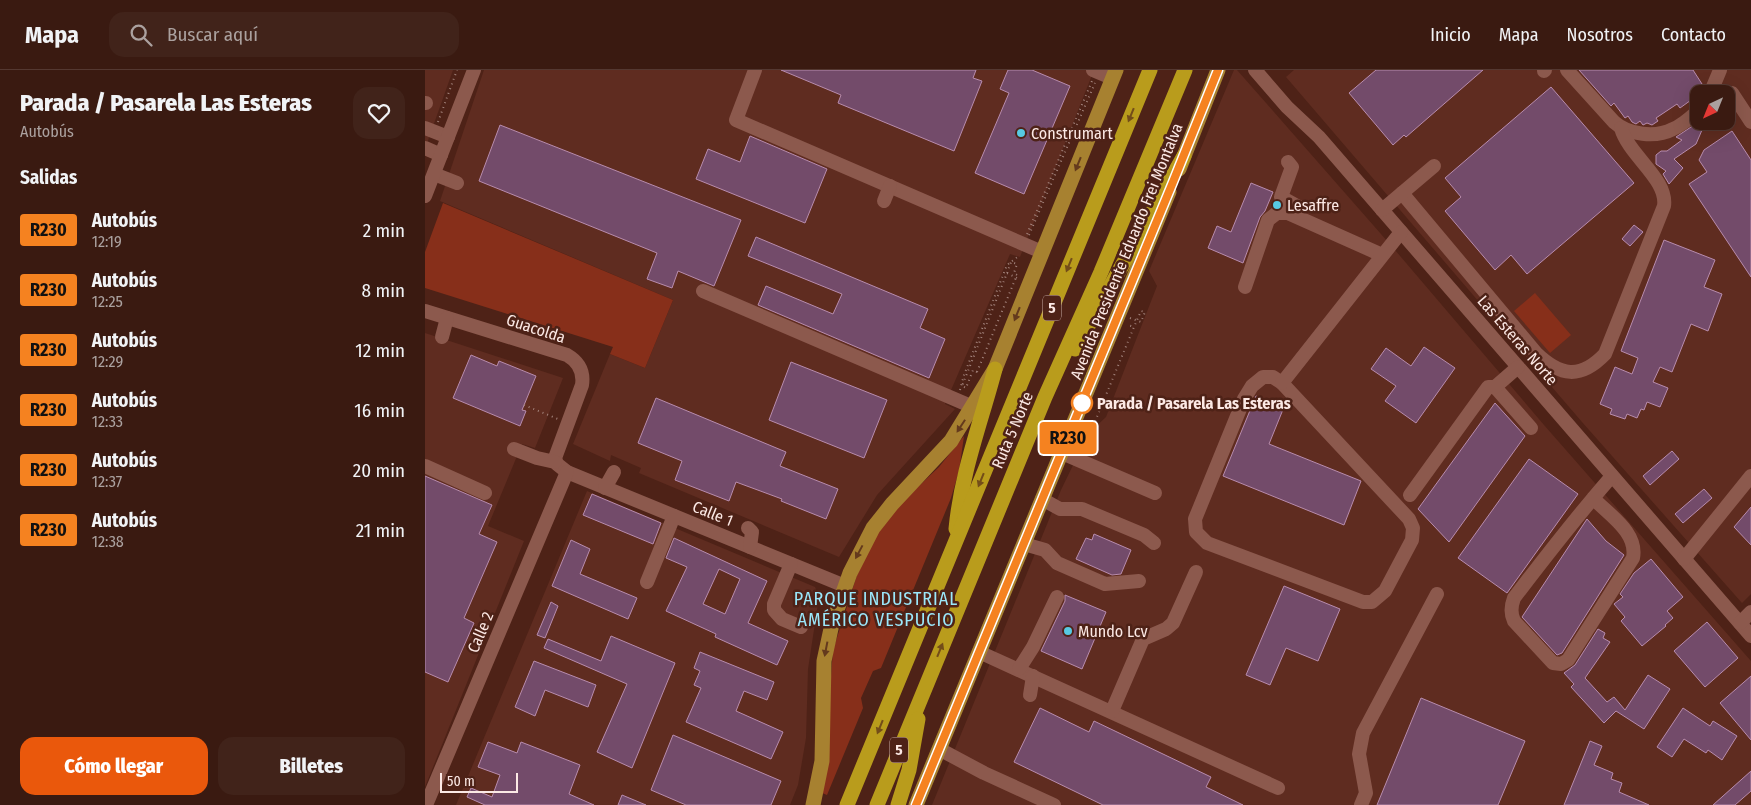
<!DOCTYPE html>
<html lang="es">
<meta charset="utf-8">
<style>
:root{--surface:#3a1a11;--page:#41231a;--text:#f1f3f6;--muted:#aba19f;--line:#543831;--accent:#ea580c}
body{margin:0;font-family:"Fira Sans Condensed",sans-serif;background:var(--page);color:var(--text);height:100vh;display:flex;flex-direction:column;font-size:19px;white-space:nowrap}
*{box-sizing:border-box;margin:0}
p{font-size:16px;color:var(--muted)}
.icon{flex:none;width:28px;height:28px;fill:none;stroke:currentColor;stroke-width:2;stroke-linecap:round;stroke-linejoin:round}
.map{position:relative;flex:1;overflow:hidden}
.side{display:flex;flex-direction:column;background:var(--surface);width:425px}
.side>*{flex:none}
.badge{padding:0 10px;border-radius:4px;font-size:18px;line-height:32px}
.needle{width:32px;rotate:223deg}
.fabs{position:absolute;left:1265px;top:15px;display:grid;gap:10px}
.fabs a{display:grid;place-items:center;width:45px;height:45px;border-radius:10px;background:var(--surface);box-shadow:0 5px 20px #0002,0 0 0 1px var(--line);font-size:25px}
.scale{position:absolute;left:15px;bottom:12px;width:78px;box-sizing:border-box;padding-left:5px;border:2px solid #fce9e5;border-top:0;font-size:14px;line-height:18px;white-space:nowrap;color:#fce9e5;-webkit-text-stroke:4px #4e2217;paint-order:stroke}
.map>.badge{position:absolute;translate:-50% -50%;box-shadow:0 0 0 2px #fff}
h2{padding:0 20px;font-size:19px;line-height:45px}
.round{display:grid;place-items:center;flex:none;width:52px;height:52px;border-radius:15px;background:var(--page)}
.head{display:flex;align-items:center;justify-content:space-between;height:85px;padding:0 20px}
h1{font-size:24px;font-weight:800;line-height:38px}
.primary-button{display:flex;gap:10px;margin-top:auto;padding:10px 20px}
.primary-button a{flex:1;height:58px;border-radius:15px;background:var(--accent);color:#fff;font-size:20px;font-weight:800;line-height:58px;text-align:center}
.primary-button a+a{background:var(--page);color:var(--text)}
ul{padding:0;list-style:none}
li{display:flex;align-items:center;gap:15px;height:60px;padding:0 20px}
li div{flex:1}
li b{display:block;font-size:19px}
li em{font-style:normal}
li .badge{min-width:55px;font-weight:700;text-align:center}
header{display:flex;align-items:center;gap:30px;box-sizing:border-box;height:70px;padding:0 25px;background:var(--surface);border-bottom:1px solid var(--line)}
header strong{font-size:24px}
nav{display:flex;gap:28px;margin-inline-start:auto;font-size:18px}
.search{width:350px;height:45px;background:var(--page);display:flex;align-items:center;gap:12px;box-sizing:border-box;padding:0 18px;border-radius:15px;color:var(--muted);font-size:19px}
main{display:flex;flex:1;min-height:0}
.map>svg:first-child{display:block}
.built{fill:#5f2c20;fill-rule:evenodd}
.green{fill:#872f1a}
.building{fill:#734b6a;stroke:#b88cad;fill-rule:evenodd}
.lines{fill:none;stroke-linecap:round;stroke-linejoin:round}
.path{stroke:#a2827b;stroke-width:2;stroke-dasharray:1 4;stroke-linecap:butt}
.minor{stroke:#8c594d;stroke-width:14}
.major{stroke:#a78130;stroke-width:15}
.highway{stroke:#b99c1c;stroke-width:15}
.oneway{fill:#734d19}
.oneway2{fill:#643a1d}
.line-casing{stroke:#fff;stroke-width:11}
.line{stroke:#f58220;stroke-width:8}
.poi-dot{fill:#57c9e2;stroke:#4e2217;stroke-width:2}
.stop-dot{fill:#fff;stroke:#f58220;stroke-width:2.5}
.labels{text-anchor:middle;stroke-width:5;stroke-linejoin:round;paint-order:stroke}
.shield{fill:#4e2217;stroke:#c8ada7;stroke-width:1}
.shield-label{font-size:15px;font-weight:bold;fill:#fce9e5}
.poi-label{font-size:16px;fill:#fce9e5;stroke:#4e2217;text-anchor:start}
.street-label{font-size:16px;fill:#fce9e5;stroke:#4e2217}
.stop-label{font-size:16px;font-weight:bold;fill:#fce9e5;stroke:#4e2217;text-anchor:start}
.neighbourhood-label{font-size:18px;letter-spacing:1px;fill:#9be8fb;stroke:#4e2217}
</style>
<header>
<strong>Mapa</strong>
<div class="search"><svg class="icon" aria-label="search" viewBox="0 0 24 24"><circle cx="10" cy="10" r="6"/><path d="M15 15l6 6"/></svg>Buscar aquí</div>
<nav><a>Inicio</a><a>Mapa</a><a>Nosotros</a><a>Contacto</a></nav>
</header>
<main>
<section class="side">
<div class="head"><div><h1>Parada / Pasarela Las Esteras</h1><p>Autobús</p></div><a class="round"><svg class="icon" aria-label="heart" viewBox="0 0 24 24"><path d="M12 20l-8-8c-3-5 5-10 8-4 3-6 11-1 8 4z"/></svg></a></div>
<h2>Salidas</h2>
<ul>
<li><span class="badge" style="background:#f58220;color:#111">R230</span><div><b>Autobús</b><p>12:19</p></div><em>2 min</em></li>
<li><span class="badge" style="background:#f58220;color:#111">R230</span><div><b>Autobús</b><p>12:25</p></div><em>8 min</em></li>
<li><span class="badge" style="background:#f58220;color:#111">R230</span><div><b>Autobús</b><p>12:29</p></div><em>12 min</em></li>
<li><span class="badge" style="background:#f58220;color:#111">R230</span><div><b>Autobús</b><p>12:33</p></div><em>16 min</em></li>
<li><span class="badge" style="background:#f58220;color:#111">R230</span><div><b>Autobús</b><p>12:37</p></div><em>20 min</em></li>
<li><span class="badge" style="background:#f58220;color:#111">R230</span><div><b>Autobús</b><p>12:38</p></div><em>21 min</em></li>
</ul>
<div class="primary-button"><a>Cómo llegar</a><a>Billetes</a></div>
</section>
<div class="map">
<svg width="1326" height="735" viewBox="0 0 1326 735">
<rect width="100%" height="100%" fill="#4e2217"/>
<!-- built -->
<g class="built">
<polygon points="0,0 28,0 0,79"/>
<polygon points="59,0 669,0 595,187 585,184 520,334 530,339 452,425 414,487 214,403 216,398 186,385 185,391 148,374 185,284 220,298 248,230 15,131"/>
<polygon points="809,0 812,0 970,180 1119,355 1326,591 1326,735 507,735 636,420 663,364 681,347 732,216 724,201"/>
<path d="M869,0H1326V524L1317,533L1157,352L861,7ZM1274,24H1301V51H1274Z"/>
<polygon points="0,263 138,308 110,378 97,374 63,456 99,471 0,717"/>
<polygon points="162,421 390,517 394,527 383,599 381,668 373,715 365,735 31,735"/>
</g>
<!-- green -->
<g class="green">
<polygon points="18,133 248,230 220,298 185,284 188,277 0,218 0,182"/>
<polygon points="1110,223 1146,265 1125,283 1089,241"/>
<polygon points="539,366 534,401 526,428 456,598 448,601 436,628 438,638 402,725 397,723 408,580 432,505 450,467 478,431 514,397"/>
</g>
<!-- building -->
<g class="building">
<polygon points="356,0 551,0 548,8 557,11 529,81 413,33 416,25"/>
<polygon points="583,0 607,0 645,16 599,124 550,103 584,23 575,19"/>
<polygon points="951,0 1058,0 981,67 979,65 968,75 924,23"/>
<polygon points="1154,0 1268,0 1277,14 1269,19 1273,25 1255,38 1252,34 1231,48 1233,51 1227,55 1222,53 1218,55 1215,51 1211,54 1207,52 1203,46 1200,48 1189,33 1186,36"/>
<polygon points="1126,17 1209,113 1102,204 1086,185 1070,200 1020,141 1036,127 1020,108"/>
<polygon points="1275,51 1280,53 1271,74 1249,89 1258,98 1244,114 1238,104 1241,101 1231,94 1231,85 1236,81 1242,81 1257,70 1251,67"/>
<polygon points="75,55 316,150 289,216 253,201 247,218 222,209 232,183 54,111"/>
<polygon points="1307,61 1326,90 1326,207 1264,114 1282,102 1274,90 1279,80"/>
<polygon points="325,66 402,99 380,153 271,109 283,79 315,92"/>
<polygon points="826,113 848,122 840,141 835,147 818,193 783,178 792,156 806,162"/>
<polygon points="1209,155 1218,162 1205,176 1197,169"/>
<polygon points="331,167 503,239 495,258 520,269 504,308 333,235 341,216 408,244 417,224 323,186"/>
<polygon points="1239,170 1290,190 1279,217 1297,224 1283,261 1266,254 1247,302 1235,297 1228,312 1243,318 1235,337 1222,332 1219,340 1216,339 1212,348 1202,344 1200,349 1185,344 1187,339 1175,334 1190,297 1207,304 1213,288 1196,281"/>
<polygon points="999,277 1030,298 991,353 960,331 971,316 946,299 961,278 986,296"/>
<polygon points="46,285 72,296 74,291 111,306 97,340 101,341 95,356 28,328"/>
<polygon points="366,292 462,330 439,388 344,350"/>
<polygon points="831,326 859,337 844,374 936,411 919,455 798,406"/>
<polygon points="231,328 361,382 355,396 413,419 401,449 356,431 357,429 311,412 304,431 250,410 257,391 213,373"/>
<polygon points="1070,333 1100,366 1024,472 993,439"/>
<polygon points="1247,381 1254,389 1225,415 1218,406"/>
<polygon points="1104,389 1153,424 1082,523 1033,488"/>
<polygon points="0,406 67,435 54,464 72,472 39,548 49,553 23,612 0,602"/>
<polygon points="1279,419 1287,428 1258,453 1250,444"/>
<polygon points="167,424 236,453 228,474 158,445"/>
<polygon points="1326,437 1326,475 1309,457"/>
<polygon points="1162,449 1181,471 1199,485 1137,583 1132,585 1097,547"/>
<polygon points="669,464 706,480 696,504 687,505 651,489 661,468 667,470"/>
<path d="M249,468L342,511L323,553L363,571L352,595L290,567L291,564L241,541L262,497L241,488ZM294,499L315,509L300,544L278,534Z"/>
<polygon points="146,470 165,479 155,504 212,528 203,549 127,516"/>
<polygon points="1226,489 1258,527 1242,541 1248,548 1240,555 1241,556 1217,576 1196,551 1200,547 1189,534 1198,527 1195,524 1209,503"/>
<polygon points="859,516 915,539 893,591 861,578 845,615 821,605"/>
<polygon points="640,525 681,542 657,599 616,581 640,531"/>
<polygon points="126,532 133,536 120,568 112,565"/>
<polygon points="1282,552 1313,588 1280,617 1249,581"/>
<polygon points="1173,559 1180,563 1178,568 1185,572 1160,608 1182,632 1189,627 1200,640 1223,605 1245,619 1219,659 1191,641 1179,653 1146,617 1149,614 1139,603 1150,595"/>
<polygon points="186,566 250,593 207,698 172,682 202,614 119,578 123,569 176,591"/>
<polygon points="275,582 349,612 342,630 319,621 311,641 358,662 346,689 261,652 276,618 269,615 275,601 269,598"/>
<polygon points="109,591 171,615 163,637 120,620 110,646 90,637"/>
<polygon points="1326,606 1326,670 1295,633"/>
<polygon points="996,628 1100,671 1073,735 952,735"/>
<polygon points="615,638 664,662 669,651 786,707 781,717 818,735 678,735 589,692"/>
<polygon points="1258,638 1285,656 1288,651 1312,666 1297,690 1283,680 1281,683 1259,669 1247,687 1232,677"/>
<polygon points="248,665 356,711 346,735 261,735 226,720"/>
<polygon points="1165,671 1177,676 1169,695 1188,703 1186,709 1197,713 1194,722 1224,735 1139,735"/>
<polygon points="63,672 92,683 96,672 155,695 144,724 169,735 60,735 42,727 46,718 67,727 75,705 53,697"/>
<polygon points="1326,701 1326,721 1310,735 1288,735"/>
<polygon points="197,725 221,735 193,735"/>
</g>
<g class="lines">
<!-- path -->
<g class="path">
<polyline points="13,52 32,0"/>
<polyline points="602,164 667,11"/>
<polyline points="604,165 670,13"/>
<polyline points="705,248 716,252 720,242 716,241 709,257"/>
<polyline points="552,302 548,300 541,318 537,316 582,203 592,208"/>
<polyline points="552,302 592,205 589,203 592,194 586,192 582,203"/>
<polyline points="535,320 539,305 582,195 595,185"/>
<polyline points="99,335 133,349"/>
<polyline points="661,356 667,359 709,257 703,255"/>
</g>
<!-- minor -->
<g class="minor">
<polyline points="330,0 311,50 617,182"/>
<polyline points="668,0 687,8"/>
<polyline points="830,0 862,37 894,67 1326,566"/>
<path d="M1142,0L1189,52C1203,65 1231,68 1248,59C1258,55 1266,47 1274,40"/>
<polyline points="1119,1 1120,0"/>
<polyline points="1307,23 1326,52"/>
<polyline points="1285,24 1295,0"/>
<polyline points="0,33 1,33"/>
<polyline points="0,58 23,67"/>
<polyline points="0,78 16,85"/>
<polyline points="863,92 867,97 856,127 874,137"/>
<polyline points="9,104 32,113"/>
<path d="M977,123L1111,283C1135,306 1155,310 1180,284L1239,136C1243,109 1204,86 1196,58"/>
<polyline points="0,126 49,0"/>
<polyline points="459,131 465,116"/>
<polyline points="957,140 1009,96"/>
<polyline points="820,217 843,150 852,143 863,143 957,185"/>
<polyline points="278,221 548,337"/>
<path d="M0,241L142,285C154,292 159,302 157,315L130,388L132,394L142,402L420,516"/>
<polyline points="17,267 22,248"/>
<polygon points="838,307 848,307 857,313 984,449 988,458 987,470 960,521 947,532 938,532 782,473 771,462 770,449 819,329 827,316"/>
<polyline points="857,313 976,162"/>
<polyline points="1070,317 1106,358"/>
<polyline points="89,379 112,388 130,392"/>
<polyline points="637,383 730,423"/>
<polyline points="0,396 60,423"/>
<polyline points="180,418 189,402"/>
<polyline points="985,425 1063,317 1070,317 1093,297"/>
<path d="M1168,428C1184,445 1213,462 1208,488L1143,590L1136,594L1128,593L1089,551C1085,543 1086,536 1089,528C1121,486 1153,445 1187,406"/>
<polyline points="617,429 635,439 657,439 719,465 729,473"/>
<polyline points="323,458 327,462 325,477"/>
<polyline points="599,474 620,480 632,493 680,514 714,511"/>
<polyline points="1259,489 1326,406"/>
<polyline points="366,494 349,534 349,540 357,549 376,557"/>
<polyline points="222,512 249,446"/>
<polyline points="1315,553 1326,542"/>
<polyline points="554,582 853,718"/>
<polyline points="594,599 608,577 632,527"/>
<polyline points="605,625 608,606"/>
<polyline points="687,641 718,569 741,559 748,553 771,502"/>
<polyline points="514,679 559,703 629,735"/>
<polyline points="1,735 142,402"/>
<polyline points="936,735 941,723 934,684 938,663 1012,524"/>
</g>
<!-- major -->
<g class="major">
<polyline points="754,99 793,0"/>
<polyline points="388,735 397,691 399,591 407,554 425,503 448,458 467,434 526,371 570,299 691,0"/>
<polyline points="491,735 744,122"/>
</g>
<!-- highway -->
<g class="highway">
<polyline points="650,279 759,86"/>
<path d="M531,459C536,404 556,352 570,299"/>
<polyline points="422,735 725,0"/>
<polyline points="452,735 620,327 676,202 760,0"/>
<polyline points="473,735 484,700 493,649"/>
</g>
</g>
<!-- one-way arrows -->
<defs><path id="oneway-solid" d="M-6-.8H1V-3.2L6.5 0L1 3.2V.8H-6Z" transform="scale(1.25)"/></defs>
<g class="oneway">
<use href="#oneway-solid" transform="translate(706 45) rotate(112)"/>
<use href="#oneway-solid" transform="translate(644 195) rotate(112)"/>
<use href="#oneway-solid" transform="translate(556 410) rotate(112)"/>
<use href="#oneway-solid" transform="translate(515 580) rotate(-68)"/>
<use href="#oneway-solid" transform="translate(455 657) rotate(112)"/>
</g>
<g class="oneway2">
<use href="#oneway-solid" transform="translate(653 94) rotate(112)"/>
<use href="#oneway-solid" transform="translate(592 244) rotate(112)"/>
<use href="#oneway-solid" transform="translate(536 356) rotate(123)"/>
<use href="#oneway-solid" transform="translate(434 482) rotate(118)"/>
<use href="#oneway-solid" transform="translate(401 579) rotate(101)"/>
</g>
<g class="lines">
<!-- line casing -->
<g class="line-casing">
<polyline id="line" points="491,735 748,112 793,0"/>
</g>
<!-- line -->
<use href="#line" class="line"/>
</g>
<!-- markers -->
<g class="poi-dot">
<circle cx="596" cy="63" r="5"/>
<circle cx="852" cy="135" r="5"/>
<circle cx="643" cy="561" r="5"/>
</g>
<circle class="stop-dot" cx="657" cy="333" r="10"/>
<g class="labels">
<!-- shield labels -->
<g class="shield">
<rect x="618" y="225.5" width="18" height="25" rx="4"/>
<rect x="465" y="667.5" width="18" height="25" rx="4"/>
</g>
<g class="shield-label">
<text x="627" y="243">5</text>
<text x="474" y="685">5</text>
</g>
<!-- poi labels -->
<g class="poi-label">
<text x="606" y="69">Construmart</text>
<text x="862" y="141">Lesaffre</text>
<text x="653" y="567">Mundo Lcv</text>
</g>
<!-- street labels -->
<g class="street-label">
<text transform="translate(701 181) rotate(-68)" y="6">Avenida Presidente Eduardo Frei Montalva</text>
<text transform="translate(111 258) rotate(18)" y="6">Guacolda</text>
<text transform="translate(1093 270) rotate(49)" y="6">Las Esteras Norte</text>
<text transform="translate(587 360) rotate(-67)" y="6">Ruta 5 Norte</text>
<text transform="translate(288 443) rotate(22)" y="6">Calle 1</text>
<text transform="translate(55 562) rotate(-67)" y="6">Calle 2</text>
</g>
<!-- stop labels -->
<g class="stop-label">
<text x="672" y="339">Parada / Pasarela Las Esteras</text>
</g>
<!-- neighbourhood labels -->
<g class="neighbourhood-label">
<text x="451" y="535">PARQUE INDUSTRIAL<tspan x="451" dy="21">AMÉRICO VESPUCIO</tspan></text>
</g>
</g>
</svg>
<div class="fabs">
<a><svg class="needle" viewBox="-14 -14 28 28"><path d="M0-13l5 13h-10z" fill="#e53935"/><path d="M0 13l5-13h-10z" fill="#aba19f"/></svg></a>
</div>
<div class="scale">50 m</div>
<b class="badge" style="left:643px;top:368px;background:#f58220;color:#111">R230</b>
</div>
</main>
